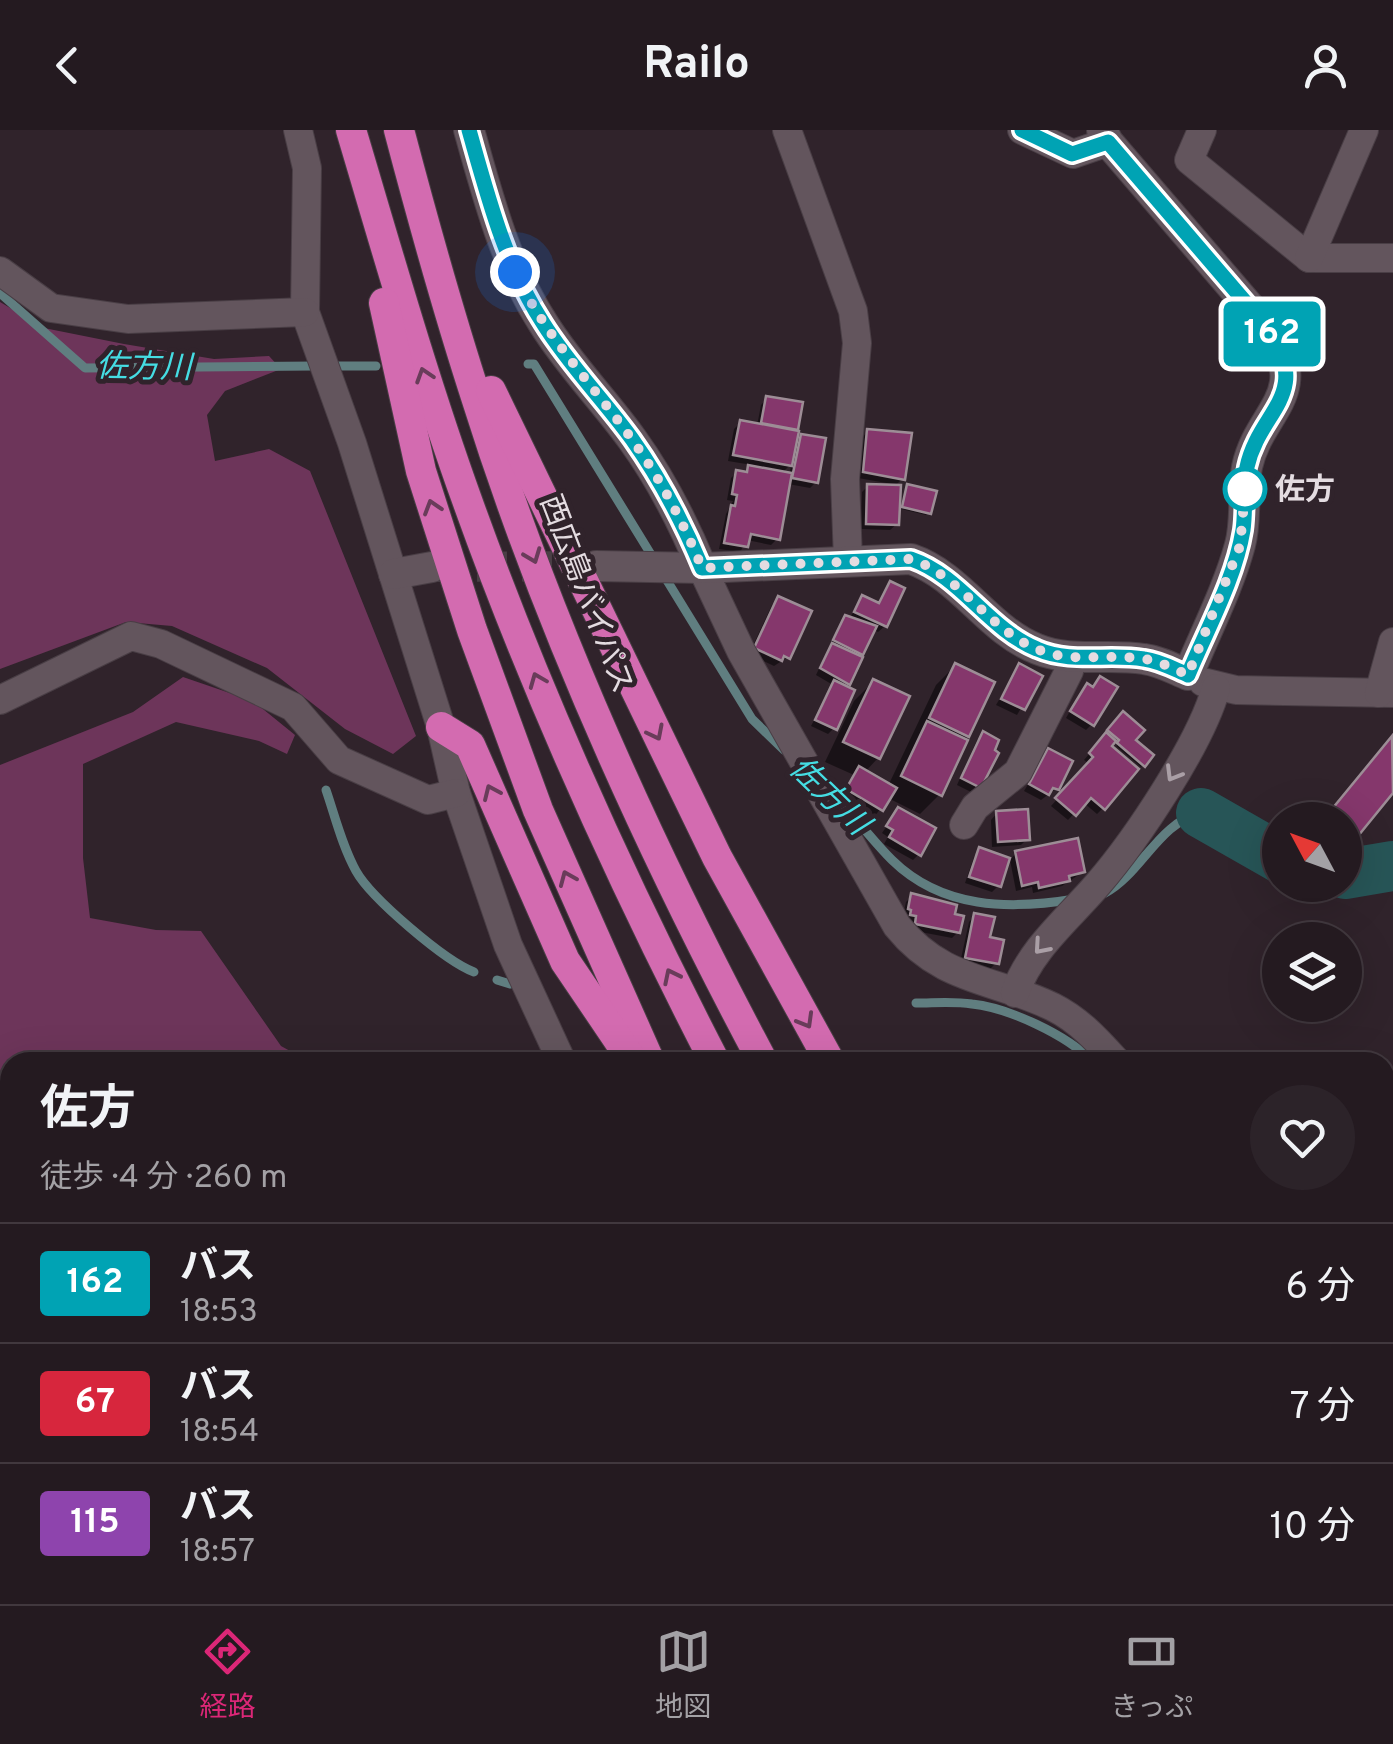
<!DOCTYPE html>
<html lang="ja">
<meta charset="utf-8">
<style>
:root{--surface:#241a20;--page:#2c2329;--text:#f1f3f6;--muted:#a3a1a5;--line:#41383e;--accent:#db2777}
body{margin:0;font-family:Overpass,"Noto Sans JP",sans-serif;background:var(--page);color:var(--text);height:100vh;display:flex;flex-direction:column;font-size:38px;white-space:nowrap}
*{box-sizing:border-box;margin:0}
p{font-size:32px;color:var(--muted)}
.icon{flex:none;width:55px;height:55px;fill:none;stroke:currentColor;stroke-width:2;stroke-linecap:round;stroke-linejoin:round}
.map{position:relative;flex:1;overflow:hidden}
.side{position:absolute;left:0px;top:922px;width:1395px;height:552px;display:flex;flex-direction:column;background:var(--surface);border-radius:30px 30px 0 0;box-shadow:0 10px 40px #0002,0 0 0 2px var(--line)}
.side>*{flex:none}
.badge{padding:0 20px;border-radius:8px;font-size:35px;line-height:65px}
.needle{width:65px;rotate:311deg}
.controls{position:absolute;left:1262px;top:672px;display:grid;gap:20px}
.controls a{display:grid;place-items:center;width:100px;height:100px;border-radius:50%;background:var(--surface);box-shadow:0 10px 40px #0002,0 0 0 2px var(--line);font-size:50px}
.you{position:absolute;width:50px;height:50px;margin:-25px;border:8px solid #fff;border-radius:50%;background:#1a73e8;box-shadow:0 0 0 15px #1a73e833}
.map>.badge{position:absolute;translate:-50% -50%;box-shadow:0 0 0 5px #fff}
.round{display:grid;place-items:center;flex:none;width:105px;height:105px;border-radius:52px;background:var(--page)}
.head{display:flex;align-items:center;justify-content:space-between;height:170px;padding:0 40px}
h1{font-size:48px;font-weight:700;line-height:75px}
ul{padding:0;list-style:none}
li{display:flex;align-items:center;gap:30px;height:120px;padding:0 40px;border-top:2px solid var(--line)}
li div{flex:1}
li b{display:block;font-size:38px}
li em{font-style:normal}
li .badge{min-width:110px;font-weight:700;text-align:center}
header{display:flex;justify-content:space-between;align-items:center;height:130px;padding:0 40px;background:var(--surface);font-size:45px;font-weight:700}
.tab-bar{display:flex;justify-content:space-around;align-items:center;height:140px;border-top:2px solid var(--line);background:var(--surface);font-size:28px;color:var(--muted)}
.tab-bar a{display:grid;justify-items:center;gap:5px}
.tab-bar .current{color:var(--accent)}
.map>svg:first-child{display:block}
.green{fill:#6d355a}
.shadow{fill:#0007;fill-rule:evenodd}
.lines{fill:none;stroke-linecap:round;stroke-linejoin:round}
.stream{stroke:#607e80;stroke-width:9}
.river{stroke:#275557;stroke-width:50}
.building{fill:#85376c;stroke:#9d8d96;stroke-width:2.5}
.secondary-tunnel{stroke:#4b3f46;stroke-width:30;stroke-dasharray:30 15;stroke-linecap:butt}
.lane-casing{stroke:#493e45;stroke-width:16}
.street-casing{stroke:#493e45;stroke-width:30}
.secondary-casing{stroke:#493e45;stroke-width:32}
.highway-casing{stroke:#493e45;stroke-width:32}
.lane{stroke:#63555d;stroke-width:14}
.street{stroke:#63555d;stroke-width:28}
.secondary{stroke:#63555d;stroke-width:30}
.highway{stroke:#d36bb0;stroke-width:30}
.oneway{stroke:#693c5a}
.oneway2{stroke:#aa9fa6}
.line-casing{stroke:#fff;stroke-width:22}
.line{stroke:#00a3b4;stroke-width:15}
.walk{stroke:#e4dce1;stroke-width:10;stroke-dasharray:0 18}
.stop-dot{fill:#fff;stroke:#00a3b4;stroke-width:5}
.labels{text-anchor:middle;stroke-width:10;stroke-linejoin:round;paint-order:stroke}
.stop-label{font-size:30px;font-weight:bold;fill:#e4dce1;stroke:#30232b;text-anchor:start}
.street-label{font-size:30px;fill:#e4dce1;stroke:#30232b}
.water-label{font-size:32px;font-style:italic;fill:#45dde3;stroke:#30232b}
</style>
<header><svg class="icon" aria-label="back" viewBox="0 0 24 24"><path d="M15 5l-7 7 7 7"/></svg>Railo<svg class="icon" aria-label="person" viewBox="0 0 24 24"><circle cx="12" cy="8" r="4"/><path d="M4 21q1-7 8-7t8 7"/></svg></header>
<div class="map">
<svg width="1393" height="1474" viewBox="0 0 1393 1474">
<rect width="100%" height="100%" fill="#30232b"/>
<!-- green -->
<g class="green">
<polygon points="0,172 44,198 124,214 214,229 269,226 281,239 225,261 207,285 215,331 269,319 310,341 416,606 393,624 345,599 267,538 172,496 126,492 0,539"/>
<polygon points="183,547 253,571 295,605 287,624 259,611 176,592 83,634 83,728 90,788 156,800 201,801 281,916 310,932 10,932 10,1465 460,1465 463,1474 0,1474 0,635 133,582"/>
<polygon points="556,1465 789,1465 797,1474 545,1474"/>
</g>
<!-- shadow -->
<g class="shadow">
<path d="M767,268L800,274L793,315L802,306L816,352L810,358L788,354L777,409L771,415L747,410L740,422L719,419L726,384L733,371L727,370L731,348L737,342L743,343L752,335L728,331L734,299L740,293L757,296L761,275ZM792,333L789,345L781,344Z"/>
<polygon points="868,301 902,349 894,357 897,394 890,400 861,399 862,362 868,356 892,357 892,354 858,348 862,308"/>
<polygon points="908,356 929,383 926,385 901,379"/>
<polygon points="890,454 885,496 878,502 873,499 857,527 844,558 834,598 828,604 811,596 833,555 816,545 840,494 846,488 849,489 863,468 877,474"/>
<polygon points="778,469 788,527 774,536 749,524 772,475"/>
<polygon points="955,536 967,606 940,664 920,684 888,668 875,686 841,665 854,645 825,632 854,571 873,552 878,628 865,642 888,656 936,555"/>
<polygon points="1019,536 1039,547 1017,585 996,575"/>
<polygon points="1092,559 1092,594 1086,600 1066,588 1081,562"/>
<polygon points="1123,584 1133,611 1151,626 1141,637 1116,616 1119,614 1114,610 1108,617 1103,678 1097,684 1084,673 1068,690 1051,676 1089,634 1084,630"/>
<polygon points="984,604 979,657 973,663 957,655 977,610"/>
<polygon points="1392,609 1393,659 1345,718 1345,690 1323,690"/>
<polygon points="1048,621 1057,658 1041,670 1024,661"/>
<polygon points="898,680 919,724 913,730 884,714 888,707 882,703"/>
<polygon points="997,683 1027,709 1021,715 992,717 991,690"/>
<polygon points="980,720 998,756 992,762 965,753 974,727"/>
<polygon points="1016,723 1083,742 1062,756 1033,763 1032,757 1016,761 1010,730"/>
<polygon points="912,766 958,802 952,808 910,800 903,785 906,772"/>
<polygon points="975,785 996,833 990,839 960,833 969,792"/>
<polygon points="1393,1127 1393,1163 1385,1153 1385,1133"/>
</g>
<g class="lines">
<!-- stream -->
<g class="stream">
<polyline points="0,163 85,238 315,236"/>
<polyline points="528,234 534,234 655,431"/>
<polyline points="339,236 376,236"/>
<polyline points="663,444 752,589 784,620"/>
<path d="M326,660C335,686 342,716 356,741C371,768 445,831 474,842"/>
<path d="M839,672C858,690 873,711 892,730C942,779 1009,780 1075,769"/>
<path d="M1105,763C1141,744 1159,692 1201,683"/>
<polyline points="497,850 510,854"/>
<path d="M916,873C934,873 953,871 972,874C1009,878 1067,905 1093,932"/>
<polyline points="1314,1474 1320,1465"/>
</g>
<!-- river -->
<g class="river">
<polyline points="1201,683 1280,728"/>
<polyline points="1345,744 1393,736"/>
<polyline points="1385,1093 1393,1087"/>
</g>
</g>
<!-- building -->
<g class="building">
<polygon points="766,266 803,272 798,300 761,293"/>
<polygon points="740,290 799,301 792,336 733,325"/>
<polygon points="867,299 912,303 905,350 863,342"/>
<polygon points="801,304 826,308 818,353 792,348"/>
<polygon points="748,335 792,343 780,410 751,404 748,417 724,413 731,375 735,376 737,365 732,364 736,340 747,342"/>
<polygon points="867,354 901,355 899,395 866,394"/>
<polygon points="907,354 937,361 931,384 902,377"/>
<polygon points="890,451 905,458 887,497 854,482 862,465 879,473"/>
<polygon points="778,466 812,481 790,529 784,526 782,531 754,518"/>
<polygon points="845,485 877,496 863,525 833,510"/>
<polygon points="832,513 863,527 850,555 820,538"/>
<polygon points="955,533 995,552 969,607 929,588"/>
<polygon points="1019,533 1043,546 1025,580 1001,569"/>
<polygon points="1100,546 1118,557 1094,596 1070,581 1087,553 1093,557"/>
<polygon points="873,549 910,566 880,629 843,612"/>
<polygon points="834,550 855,560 837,600 815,590"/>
<polygon points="1123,581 1145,600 1136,610 1154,625 1145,637 1117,613 1119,610 1107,600"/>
<polygon points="927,591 968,610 942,666 901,646"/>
<polygon points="983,601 999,610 995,620 999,623 981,658 961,648"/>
<polygon points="1106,602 1116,611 1112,616 1139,639 1105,680 1091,668 1076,686 1055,668 1093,627 1089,623"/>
<polygon points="1392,606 1393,663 1345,722 1345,690 1323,690"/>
<polygon points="1048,618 1073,631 1059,660 1053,658 1049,665 1029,654"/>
<polygon points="859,636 897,658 883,681 846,659"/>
<polygon points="898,677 936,698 921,726 889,707 893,700 886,696"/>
<polygon points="1028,679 1030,710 998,712 996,681"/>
<polygon points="1078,708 1085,742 1069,746 1070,751 1039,758 1038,752 1022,756 1015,721"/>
<polygon points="979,717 1010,728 1001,757 969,747"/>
<polygon points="911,763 957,775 955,784 964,786 960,803 915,794 916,786 910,785 911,780 908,779"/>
<polygon points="974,783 995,787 990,807 1004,810 999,834 965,828"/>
<polygon points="1385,1167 1393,1167 1392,1202 1385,1202"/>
<polygon points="1385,1280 1393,1281 1393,1309 1385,1308"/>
<polygon points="1393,1320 1393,1358 1385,1361 1385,1321"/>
<polygon points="1393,1364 1393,1407 1385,1409 1385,1368"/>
<polygon points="1386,1410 1393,1424 1393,1434 1385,1438"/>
</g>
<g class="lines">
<!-- secondary-tunnel -->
<polyline class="secondary-tunnel" points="432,437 596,436"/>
<!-- lane casing -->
<g class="lane-casing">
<g id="lane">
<polyline points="1385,1454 1393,1449"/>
<polyline points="977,1465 984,1474"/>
<polyline points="1176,1465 1183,1474"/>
</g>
</g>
<!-- street casing -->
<g class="street-casing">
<g id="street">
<polyline points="298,0 307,38 305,182 352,313 441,597 456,663 508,815 562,932"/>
<polyline points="787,0 853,181 857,213 845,349 848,430"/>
<polyline points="1022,0 1073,24 1108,12"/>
<polyline points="1202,0 1189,30 1309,128 1393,128"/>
<polyline points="1309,128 1364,0"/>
<polyline points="0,141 51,178 128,189 305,182"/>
<path d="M702,438L741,521L897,796C942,852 993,848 1053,877C1079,890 1098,911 1117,932"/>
<polyline points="1203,552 1236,560 1393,563"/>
<polyline points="1379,563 1393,512"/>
<polyline points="0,570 131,506 161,514 293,577 339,630 428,670 456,663"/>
<polyline points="964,695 975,677 1018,642 1069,541 1072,527"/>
<path d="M1015,863C1030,819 1069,788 1098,754C1136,710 1201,613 1216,558"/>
<polyline points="1385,1111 1393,1105"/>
<polyline points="1351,1474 1362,1466"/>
</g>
</g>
<!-- secondary casing -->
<g class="secondary-casing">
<g id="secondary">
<path d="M469,0C488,67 505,134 543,193C569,235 604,270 632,309C661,349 683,392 702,438"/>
<path d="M596,436L702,438L911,429C961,446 988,500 1037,519C1071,533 1108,523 1144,529C1160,531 1174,539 1188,545C1205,503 1228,459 1240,415C1247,389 1242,363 1247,337C1259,281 1310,267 1271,202L1108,12L1102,0"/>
<polyline points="394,444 432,437"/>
</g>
</g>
<!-- highway casing -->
<g class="highway-casing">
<g id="highway">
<path d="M351,0C388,124 423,248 467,370C536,563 621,750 715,932"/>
<path d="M399,0C423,91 448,181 477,270C548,496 652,724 763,932"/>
<polyline points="384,173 421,341 472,500 538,680 650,932"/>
<polyline points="491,261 717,727 830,932"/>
<polyline points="441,597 470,615 565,831 632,930"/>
<polyline points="1046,1465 1052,1474"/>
<polyline points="1104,1465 1110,1474"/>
</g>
</g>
<!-- lane -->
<use href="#lane" class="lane"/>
<!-- street -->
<use href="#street" class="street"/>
<!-- secondary -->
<use href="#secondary" class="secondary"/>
<!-- highway -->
<use href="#highway" class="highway"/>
</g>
<!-- one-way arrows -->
<defs><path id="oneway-chevron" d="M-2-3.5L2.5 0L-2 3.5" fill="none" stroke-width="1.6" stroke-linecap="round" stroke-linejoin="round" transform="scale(2.5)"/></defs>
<g class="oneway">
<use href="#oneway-chevron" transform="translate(424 245) rotate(-108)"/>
<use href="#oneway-chevron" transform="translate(432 377) rotate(-107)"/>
<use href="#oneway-chevron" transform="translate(533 426) rotate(69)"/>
<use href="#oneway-chevron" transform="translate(537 550) rotate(-112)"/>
<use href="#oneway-chevron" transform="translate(656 603) rotate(63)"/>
<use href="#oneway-chevron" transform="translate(491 662) rotate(-114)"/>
<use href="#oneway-chevron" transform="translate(567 748) rotate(-113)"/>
<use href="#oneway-chevron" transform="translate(671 846) rotate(-116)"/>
<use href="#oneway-chevron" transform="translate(806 891) rotate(60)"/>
</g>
<g class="oneway2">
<use href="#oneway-chevron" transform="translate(1173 644) rotate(121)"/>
<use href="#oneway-chevron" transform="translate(1041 817) rotate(131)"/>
</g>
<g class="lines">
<!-- line casing -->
<g class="line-casing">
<path id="line" d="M469,0C488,67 505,134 543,193C569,235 604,270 632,309C661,350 683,392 702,438L911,429C961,446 988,499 1037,519C1071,534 1108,523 1144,529C1160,531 1174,539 1188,545C1207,499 1235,449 1243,400C1246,379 1243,358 1247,337C1259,281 1311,267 1271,202L1108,12L1072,24L1022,0"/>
</g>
<!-- line -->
<use href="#line" class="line"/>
<!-- walk -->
<path class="walk" d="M515,142C544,204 591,253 631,308C660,348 683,392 702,438L911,429C961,446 988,499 1037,519C1071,534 1108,523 1144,529C1160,531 1174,539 1188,545L1240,416L1246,351L1245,359"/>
</g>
<!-- markers -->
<circle class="stop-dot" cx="1245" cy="359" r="20"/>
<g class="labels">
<!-- stop labels -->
<g class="stop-label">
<text x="1275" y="369">佐方</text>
</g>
<!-- street labels -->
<g class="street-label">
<text transform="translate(587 464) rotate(69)" y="10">西広島バイパス</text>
</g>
<!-- water labels -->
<g class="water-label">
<text transform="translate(144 236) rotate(1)" y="11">佐方川</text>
<text transform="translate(830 665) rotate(44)" y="11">佐方川</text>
</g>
</g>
</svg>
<div class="controls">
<a><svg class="needle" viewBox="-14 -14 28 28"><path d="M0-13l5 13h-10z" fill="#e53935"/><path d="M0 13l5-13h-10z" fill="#a3a1a5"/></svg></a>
<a><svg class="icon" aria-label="layers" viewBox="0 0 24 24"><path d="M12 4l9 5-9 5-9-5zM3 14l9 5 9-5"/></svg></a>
</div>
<div class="you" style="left:515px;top:142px"></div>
<b class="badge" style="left:1272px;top:204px;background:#00a3b4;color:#fff">162</b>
<section class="side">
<div class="head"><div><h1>佐方</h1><p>徒歩 · 4 分 · 260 m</p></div><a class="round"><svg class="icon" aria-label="heart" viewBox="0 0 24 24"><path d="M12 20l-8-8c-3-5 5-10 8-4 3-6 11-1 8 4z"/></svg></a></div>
<ul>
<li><span class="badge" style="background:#00a3b4;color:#fff">162</span><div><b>バス</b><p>18:53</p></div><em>6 分</em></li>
<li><span class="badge" style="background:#d7263d;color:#fff">67</span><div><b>バス</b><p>18:54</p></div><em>7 分</em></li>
<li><span class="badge" style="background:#8e44ad;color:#fff">115</span><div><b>バス</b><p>18:57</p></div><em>10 分</em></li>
</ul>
</section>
</div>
<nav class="tab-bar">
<a class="current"><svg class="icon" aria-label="directions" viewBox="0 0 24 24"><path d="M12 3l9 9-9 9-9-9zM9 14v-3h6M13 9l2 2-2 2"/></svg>経路</a>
<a><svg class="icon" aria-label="map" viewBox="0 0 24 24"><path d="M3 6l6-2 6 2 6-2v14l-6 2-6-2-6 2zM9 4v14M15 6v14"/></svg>地図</a>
<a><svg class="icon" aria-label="tickets" viewBox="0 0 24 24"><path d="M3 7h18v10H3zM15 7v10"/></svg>きっぷ</a>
</nav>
